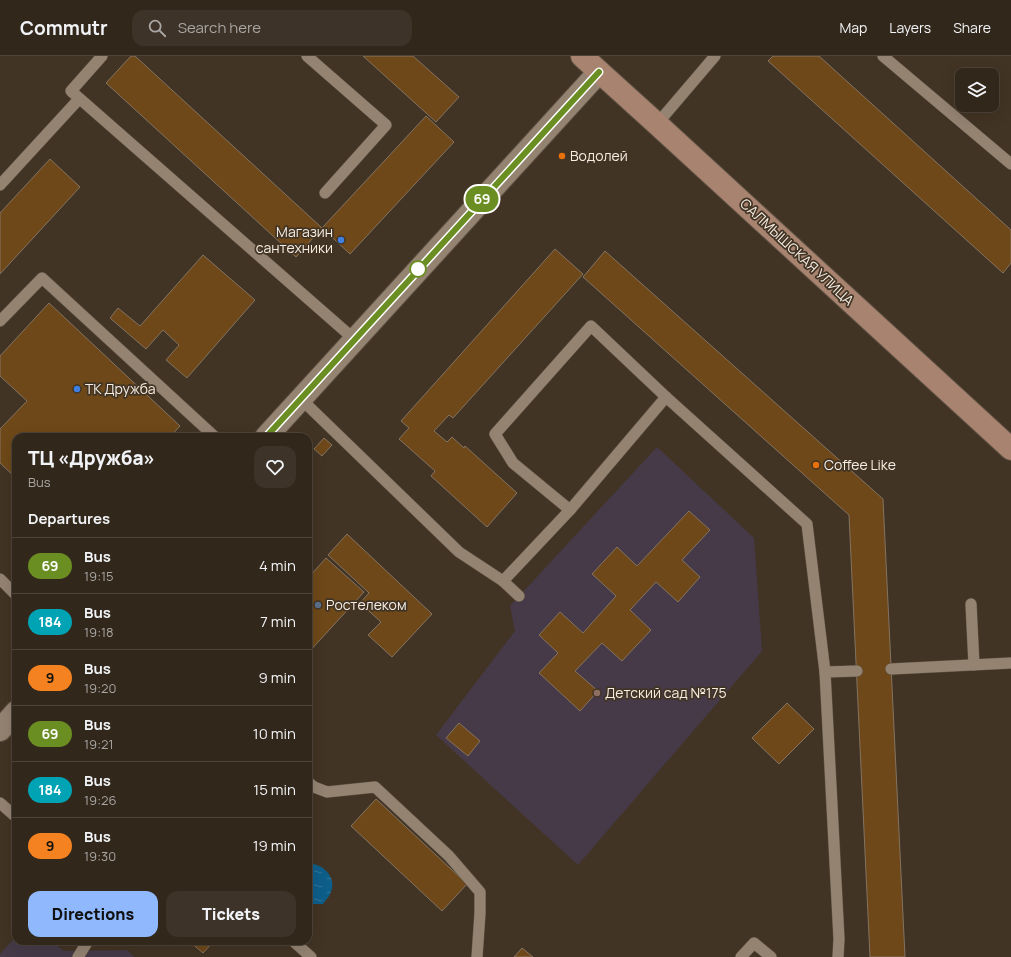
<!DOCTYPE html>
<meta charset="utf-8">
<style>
:root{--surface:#32271b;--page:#3d3328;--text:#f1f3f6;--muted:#a8a5a3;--line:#4d443a;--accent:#8fb8fd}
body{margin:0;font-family:Manrope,sans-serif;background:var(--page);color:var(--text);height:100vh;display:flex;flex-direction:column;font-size:15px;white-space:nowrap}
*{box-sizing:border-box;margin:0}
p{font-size:13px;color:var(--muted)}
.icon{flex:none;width:22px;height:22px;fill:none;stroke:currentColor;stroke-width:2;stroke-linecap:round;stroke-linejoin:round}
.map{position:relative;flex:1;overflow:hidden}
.sheet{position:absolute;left:12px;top:377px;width:300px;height:512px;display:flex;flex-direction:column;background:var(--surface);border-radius:12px;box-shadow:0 4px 16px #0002,0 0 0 1px var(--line)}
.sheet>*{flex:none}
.badge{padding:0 8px;border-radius:13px;font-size:14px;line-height:26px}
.buttons{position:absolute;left:955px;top:12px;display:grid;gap:8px}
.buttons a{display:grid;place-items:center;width:44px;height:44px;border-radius:8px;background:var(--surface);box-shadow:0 4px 16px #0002,0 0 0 1px var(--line);font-size:20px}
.map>.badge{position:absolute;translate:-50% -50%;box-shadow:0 0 0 2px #fff}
h2{padding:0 16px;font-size:15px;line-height:36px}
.round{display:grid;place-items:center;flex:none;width:42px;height:42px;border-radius:12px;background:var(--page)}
.overview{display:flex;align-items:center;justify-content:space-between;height:68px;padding:0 16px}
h1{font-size:19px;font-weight:800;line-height:30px}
.primary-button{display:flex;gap:8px;margin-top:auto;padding:8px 16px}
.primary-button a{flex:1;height:46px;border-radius:12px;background:var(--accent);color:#111;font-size:16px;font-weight:800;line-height:46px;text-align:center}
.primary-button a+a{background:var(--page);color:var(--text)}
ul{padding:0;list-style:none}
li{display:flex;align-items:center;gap:12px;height:56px;padding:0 16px;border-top:1px solid var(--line)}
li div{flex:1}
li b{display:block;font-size:15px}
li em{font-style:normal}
li .badge{min-width:44px;font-weight:700;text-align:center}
header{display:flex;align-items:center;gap:24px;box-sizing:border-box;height:56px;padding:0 20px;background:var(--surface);border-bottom:1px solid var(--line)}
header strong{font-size:19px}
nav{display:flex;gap:22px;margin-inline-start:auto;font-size:14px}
.search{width:280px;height:36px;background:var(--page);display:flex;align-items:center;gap:10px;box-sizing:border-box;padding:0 14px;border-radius:12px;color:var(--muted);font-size:15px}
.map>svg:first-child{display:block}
.education{fill:#463a48}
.water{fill:url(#water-ripples)}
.building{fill:#6e4818;stroke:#847362}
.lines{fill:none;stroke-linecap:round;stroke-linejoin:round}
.lane-casing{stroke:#5e5244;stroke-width:12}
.street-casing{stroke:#5e5244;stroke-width:24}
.secondary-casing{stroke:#5e5244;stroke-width:24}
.lane{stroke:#948371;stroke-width:11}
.street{stroke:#948371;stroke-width:22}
.secondary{stroke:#a88370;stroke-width:22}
.line-casing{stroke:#fff;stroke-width:9}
.line{stroke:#6b8e23;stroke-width:6}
.food-dot{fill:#e8710a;stroke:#423424;stroke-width:1.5}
.shop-dot{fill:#3f7fe0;stroke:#423424;stroke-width:1.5}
.stop-dot{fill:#fff;stroke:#6b8e23;stroke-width:2}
.service-dot{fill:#5c6f8a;stroke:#423424;stroke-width:1.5}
.education-dot{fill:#8d6e63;stroke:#423424;stroke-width:1.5}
.labels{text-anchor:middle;stroke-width:3.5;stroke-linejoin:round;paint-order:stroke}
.poi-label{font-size:14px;fill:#f6ede3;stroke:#423424;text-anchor:start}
.street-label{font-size:14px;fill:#f6ede3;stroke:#423424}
</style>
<header>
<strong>Commutr</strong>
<div class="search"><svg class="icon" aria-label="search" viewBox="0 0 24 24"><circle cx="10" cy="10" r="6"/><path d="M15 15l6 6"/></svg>Search here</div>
<nav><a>Map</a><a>Layers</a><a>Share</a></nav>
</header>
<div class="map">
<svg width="1011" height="901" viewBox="0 0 1011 901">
<defs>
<pattern id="water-ripples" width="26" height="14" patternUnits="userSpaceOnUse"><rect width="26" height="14" fill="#0e5e8a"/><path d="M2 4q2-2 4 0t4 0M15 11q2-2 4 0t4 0" fill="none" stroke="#32759a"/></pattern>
</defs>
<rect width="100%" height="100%" fill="#423424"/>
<!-- education -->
<g class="education">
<polygon points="657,391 754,482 762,595 578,809 436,679 515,575 510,550"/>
<polygon points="16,881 16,885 51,885 64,895 127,894 134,901 0,901 0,898"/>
</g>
<!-- water -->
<path class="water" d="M313,808C328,811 338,826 329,840C327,843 325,845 323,848H308V809Z"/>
<!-- building -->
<g class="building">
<polygon points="131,0 135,0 322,172 296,201 106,27"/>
<polygon points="363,0 413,0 459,41 436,66"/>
<polygon points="773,0 819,0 1011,174 1011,207 1003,217 768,5"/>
<polygon points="426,60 454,86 350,198 322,172"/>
<polygon points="50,103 80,131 0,218 0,157"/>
<polygon points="555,193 583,218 453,362 449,359 434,375 447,386 452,381 464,392 465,390 517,437 487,471 431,420 435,415 399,383 409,372 401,365"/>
<polygon points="605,195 883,443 905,901 870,901 849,459 583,221"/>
<polygon points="203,199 255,244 187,322 166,304 179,289 163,274 146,293 110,262 118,252 140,270"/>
<polygon points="49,247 180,370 170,381 16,381 16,422 0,407 0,373 27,345 0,320 0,300"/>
<polygon points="324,382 332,389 322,400 314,393"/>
<polygon points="308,427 313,432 308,438"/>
<polygon points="689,455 710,474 682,504 700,521 678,546 656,526 630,554 651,574 622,605 602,587 575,615 598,635 580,655 539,617 558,597 539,579 560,556 583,577 616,540 592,518 617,491 637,510"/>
<polygon points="347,478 432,558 392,601 368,579 381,566 360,547 369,537 328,499"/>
<polygon points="326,502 364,536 308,597 308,522"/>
<polygon points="787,647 814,673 779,708 752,682"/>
<polygon points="459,667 480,685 468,700 446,682"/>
<polygon points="376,743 467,828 442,855 351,770"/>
<polygon points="189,885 214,885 203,897"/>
<polygon points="522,892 533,901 514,901"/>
</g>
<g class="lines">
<!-- lane casing -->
<g class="lane-casing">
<g id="lane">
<polyline points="102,0 71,35 354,283"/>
<polyline points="307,0 386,69 325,137"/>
<polyline points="883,0 1011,108"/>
<polyline points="657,68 715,0"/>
<polyline points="0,129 79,43"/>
<polyline points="0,265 42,222 215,381"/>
<polyline points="301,343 459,496 503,525 570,454 513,407 495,378 591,270 666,341 807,468 825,616 857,615"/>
<polyline points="570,454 666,341"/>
<polyline points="0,523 16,539"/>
<polyline points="503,525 519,540"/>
<polyline points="971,548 974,609"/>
<polyline points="891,613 1011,607"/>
<polyline points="825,616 839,883 838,901"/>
<polyline points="308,726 314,731 327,736 375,731 449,800 480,836 480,857 477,901"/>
<polyline points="0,747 16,761"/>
<polyline points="293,885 311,901"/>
<polyline points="78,901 88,885"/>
<polyline points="741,901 754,887 771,901"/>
</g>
</g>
<!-- street casing -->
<g class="street-casing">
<g id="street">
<polyline points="266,381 599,16"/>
<polyline points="0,674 16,656"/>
</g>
</g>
<!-- secondary casing -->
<g class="secondary-casing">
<polyline id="secondary" points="582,0 657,68 1011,393"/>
</g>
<!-- lane -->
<use href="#lane" class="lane"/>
<!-- street -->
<use href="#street" class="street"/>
<!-- secondary -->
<use href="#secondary" class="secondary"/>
</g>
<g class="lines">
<!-- line casing -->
<g class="line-casing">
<polyline id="line" points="266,381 599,16"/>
</g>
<!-- line -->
<use href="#line" class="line"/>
</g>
<!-- markers -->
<g class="food-dot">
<circle cx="562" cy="100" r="4"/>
<circle cx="816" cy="409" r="4"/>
</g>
<g class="shop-dot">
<circle cx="341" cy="184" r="4"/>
<circle cx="77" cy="333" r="4"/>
</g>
<circle class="stop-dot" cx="418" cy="213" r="8"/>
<circle class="service-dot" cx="318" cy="549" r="4"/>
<circle class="education-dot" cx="597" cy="637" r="4"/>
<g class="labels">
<!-- poi labels -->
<g class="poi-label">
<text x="570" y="105">Водолей</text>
<text x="333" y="181" text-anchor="end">Магазин<tspan x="333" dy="16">сантехники</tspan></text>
<text x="85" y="338">ТК Дружба</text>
<text x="824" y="414">Coffee Like</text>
<text x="326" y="554">Ростелеком</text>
<text x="605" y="642">Детский сад №175</text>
</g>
<!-- street labels -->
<g class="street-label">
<text transform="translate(797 196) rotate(43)" y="5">САЛМЫШСКАЯ УЛИЦА</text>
</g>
</g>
</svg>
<div class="buttons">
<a><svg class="icon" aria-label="layers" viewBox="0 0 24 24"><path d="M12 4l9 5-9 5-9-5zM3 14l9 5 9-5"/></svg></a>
</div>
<b class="badge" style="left:482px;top:143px;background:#6b8e23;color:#fff">69</b>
<section class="sheet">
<div class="overview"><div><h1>ТЦ «Дружба»</h1><p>Bus</p></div><a class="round"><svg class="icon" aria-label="heart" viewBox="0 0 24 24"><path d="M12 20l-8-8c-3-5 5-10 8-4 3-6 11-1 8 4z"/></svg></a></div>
<h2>Departures</h2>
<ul>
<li><span class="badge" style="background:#6b8e23;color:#fff">69</span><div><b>Bus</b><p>19:15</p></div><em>4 min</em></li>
<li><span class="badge" style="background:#00a3b4;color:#fff">184</span><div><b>Bus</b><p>19:18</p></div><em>7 min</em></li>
<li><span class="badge" style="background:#f58220;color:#111">9</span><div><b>Bus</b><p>19:20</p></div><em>9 min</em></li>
<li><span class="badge" style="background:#6b8e23;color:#fff">69</span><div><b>Bus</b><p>19:21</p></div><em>10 min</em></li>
<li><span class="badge" style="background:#00a3b4;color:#fff">184</span><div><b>Bus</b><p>19:26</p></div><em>15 min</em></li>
<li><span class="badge" style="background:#f58220;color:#111">9</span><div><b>Bus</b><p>19:30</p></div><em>19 min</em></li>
</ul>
<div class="primary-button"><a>Directions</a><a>Tickets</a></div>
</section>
</div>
